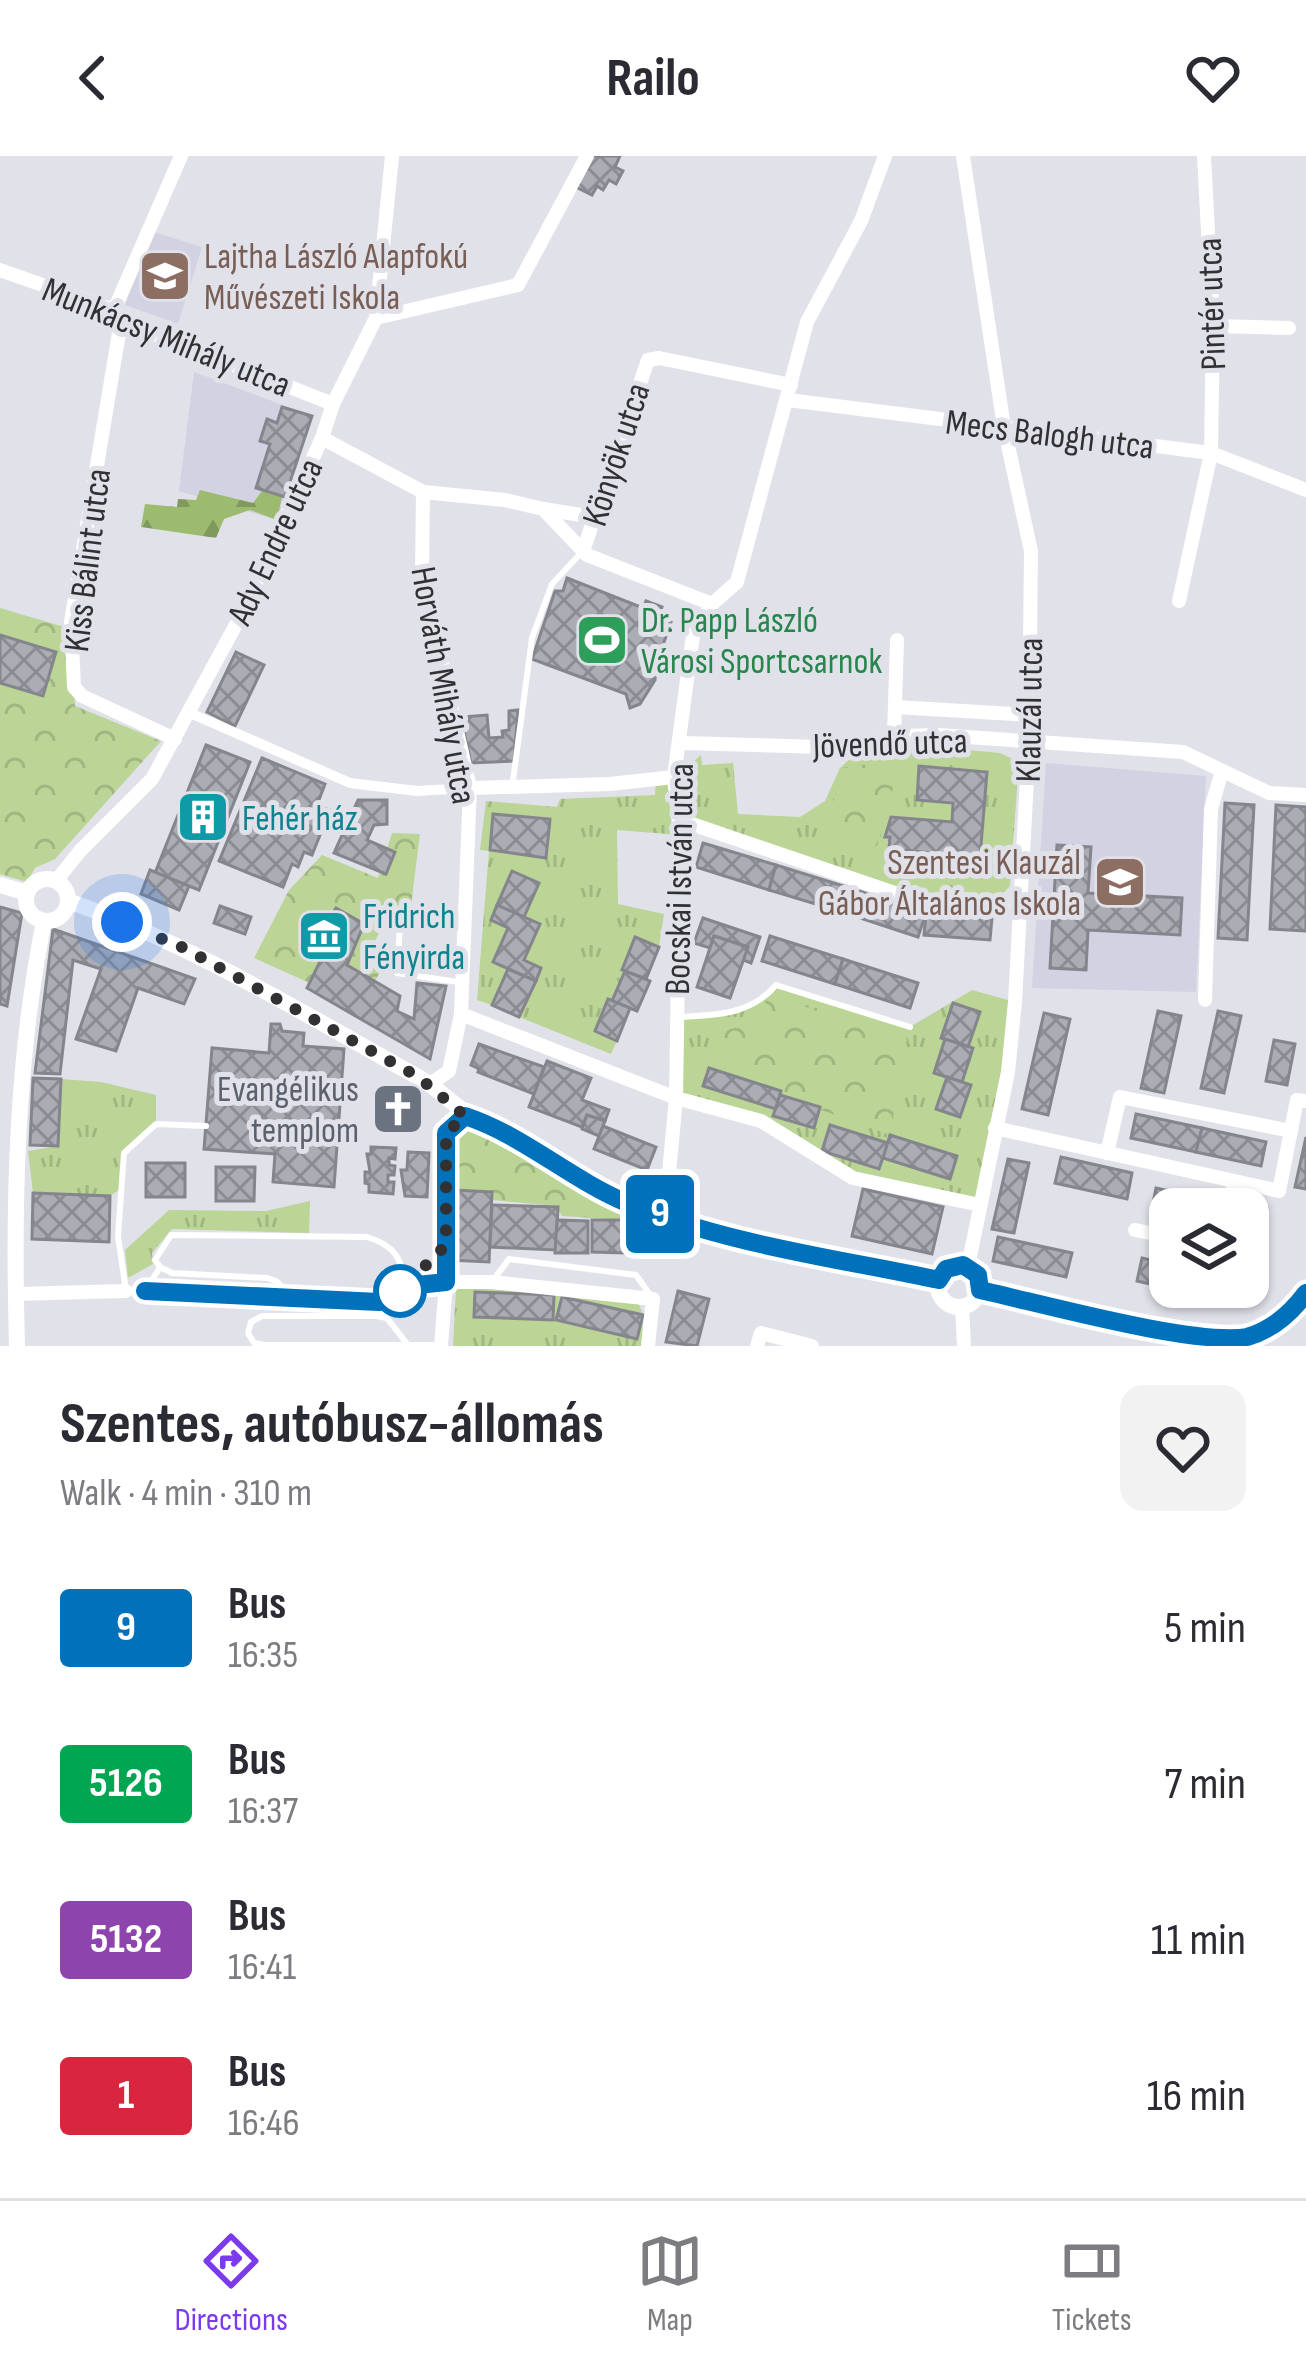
<!DOCTYPE html>
<meta charset="utf-8">
<style>
:root{--surface:#fff;--page:#f2f2f3;--text:#2b2b33;--muted:#7c7c81;--line:#e1e1e2;--accent:#7c3aed}
body{margin:0;font-family:"Sofia Sans Condensed",sans-serif;background:var(--page);color:var(--text);height:100vh;display:flex;flex-direction:column;font-size:45px;white-space:nowrap}
*{box-sizing:border-box;margin:0}
p{font-size:39px;color:var(--muted)}
.icon{flex:none;width:66px;height:66px;fill:none;stroke:currentColor;stroke-width:2;stroke-linecap:round;stroke-linejoin:round}
.map{position:relative;height:1190px;overflow:hidden}
.drawer{display:flex;flex-direction:column;background:var(--surface);flex:1}
.drawer>*{flex:none}
.badge{padding:0 24px;border-radius:9px;font-size:42px;line-height:78px}
.tools{position:absolute;left:1149px;top:1032px;display:grid;gap:24px}
.tools a{display:grid;place-items:center;width:120px;height:120px;border-radius:24px;background:var(--surface);box-shadow:0 3px 9px #0004;font-size:60px}
.you{position:absolute;width:60px;height:60px;margin:-30px;border:9px solid #fff;border-radius:50%;background:#1a73e8;box-shadow:0 0 0 18px #1a73e833}
.map>.badge{position:absolute;translate:-50% -50%;box-shadow:0 0 0 6px #fff}
.round{display:grid;place-items:center;flex:none;width:126px;height:126px;border-radius:24px;background:var(--page)}
.overview{display:flex;align-items:center;justify-content:space-between;height:204px;padding:0 60px}
h1{font-size:57px;font-weight:700;line-height:90px}
ul{padding:0;list-style:none}
li{display:flex;align-items:center;gap:36px;height:156px;padding:0 60px}
li div{flex:1}
li b{display:block;font-size:45px}
li em{font-style:normal}
li .badge{min-width:132px;font-weight:700;text-align:center}
header{display:flex;justify-content:space-between;align-items:center;height:156px;padding:0 60px;background:var(--surface);font-size:54px;font-weight:700}
.tab-bar{display:flex;justify-content:space-around;align-items:center;height:168px;border-top:3px solid var(--line);background:var(--surface);font-size:33px;color:var(--muted)}
.tab-bar a{display:grid;justify-items:center;gap:6px}
.tab-bar .selected{color:var(--accent)}
.map>svg:first-child{display:block}
.built{fill:#d2d2e2}
.grass{fill:url(#grass-tufts)}
.forest{fill:url(#forest-firs)}
.park{fill:url(#park-crowns)}
.building{fill:url(#building-cross-hatch);stroke:#85858d;stroke-width:3}
.lines{fill:none;stroke-linecap:round;stroke-linejoin:round}
.service{stroke:#fff;stroke-width:6}
.pedestrian{stroke:#fff;stroke-width:10}
.minor{stroke:#fff;stroke-width:14}
.tertiary{stroke:#fff;stroke-width:16}
.line-casing{stroke:#fff;stroke-width:27}
.line{stroke:#0072bc;stroke-width:18}
.walk{stroke:#313134;stroke-width:12;stroke-dasharray:0 21.6}
.stop-dot{fill:#fff;stroke:#0072bc;stroke-width:6}
.labels{text-anchor:middle;stroke-width:10;stroke-linejoin:round;paint-order:stroke}
.education-label{font-size:36px;fill:#785e54;stroke:#e1e1ea;text-anchor:start}
.street-label{font-size:36px;fill:#313134;stroke:#e1e1ea}
.leisure-label{font-size:36px;fill:#27864d;stroke:#e1e1ea;text-anchor:start}
.culture-label{font-size:36px;fill:#0d838f;stroke:#e1e1ea;text-anchor:start}
.worship-label{font-size:36px;fill:#5b616d;stroke:#e1e1ea;text-anchor:end}
</style>
<header><svg class="icon" aria-label="back" viewBox="0 0 24 24"><path d="M15 5l-7 7 7 7"/></svg>Railo<svg class="icon" aria-label="heart" viewBox="0 0 24 24"><path d="M12 20l-8-8c-3-5 5-10 8-4 3-6 11-1 8 4z"/></svg></header>
<div class="map">
<svg width="1306" height="1190" viewBox="0 0 1306 1190">
<defs>
<pattern id="grass-tufts" width="24" height="20" patternUnits="userSpaceOnUse" patternTransform="scale(3)"><rect width="24" height="20" fill="#bad595"/><path d="M3 7l-1-3M5 7V3M7 7l1-3M15 17l-1-3M17 17v-4M19 17l1-3" fill="none" stroke="#a0b781"/></pattern>
<pattern id="forest-firs" width="22" height="20" patternUnits="userSpaceOnUse" patternTransform="scale(3)"><rect width="22" height="20" fill="#9cbb6f"/><path d="M5 1l3.5 6h-7zM16 11l3.5 6h-7z" fill="#80995c"/></pattern>
<pattern id="park-crowns" width="20" height="18" patternUnits="userSpaceOnUse" patternTransform="scale(3)"><rect width="20" height="18" fill="#bad595"/><path d="M2 6a3 3 0 1 1 6 0M12 15a3 3 0 1 1 6 0" fill="none" stroke="#a0b781"/></pattern>
<pattern id="building-cross-hatch" width="8" height="8" patternUnits="userSpaceOnUse" patternTransform="scale(3)"><rect width="8" height="8" fill="#abacb4"/><path d="M0 0l8 8M0 8l8-8" fill="none" stroke="#8c8d93"/></pattern>
</defs>
<rect width="100%" height="100%" fill="#e1e1ea"/>
<!-- built -->
<g class="built">
<polygon points="154,76 202,91 178,168 125,149"/>
<polygon points="194,216 312,260 277,364 179,335"/>
<polygon points="1046,607 1206,620 1196,836 1032,832"/>
</g>
<!-- grass -->
<g class="grass">
<path d="M905,588L1000,597L1019,606L1010,730L992,749L924,747L692,661C684,634 677,618 701,599L702,609L733,607L738,658L800,661L825,645L840,612L851,602Z"/>
<polygon points="674,621 680,679 617,674 618,748 664,758 659,791 636,782 612,845 608,844 595,874 617,885 611,898 519,861 541,812 524,804 539,768 522,760 538,727 513,715 491,763 508,772 493,806 508,813 492,849 477,844 489,695 480,694 486,645 557,651 560,643 655,639 656,623"/>
<path d="M776,829L910,871L972,834L1015,846L980,1049L853,1022L761,965L676,942V862C715,859 747,858 776,829Z"/>
<polygon points="61,923 101,926 156,939 156,968 124,997 122,1032 110,1040 33,1037 28,995 58,990"/>
<polygon points="310,1045 309,1077 172,1073 152,1097 153,1108 128,1122 125,1094 169,1054 266,1055"/>
<polygon points="456,1131 637,1143 643,1159 642,1190 453,1190"/>
</g>
<!-- forest -->
<polygon class="forest" points="200,334 253,347 262,335 282,341 277,364 250,354 224,363 216,382 141,371 145,348 177,351 178,343 196,344"/>
<!-- park -->
<g class="park">
<polygon points="0,452 71,473 75,550 161,585 55,703 35,712 27,726 0,718"/>
<polygon points="905,588 877,690 828,673 840,612 892,605"/>
<polygon points="392,677 420,678 408,773 382,771 364,807 380,816 375,825 347,809 363,768 334,777 312,828 254,802 289,734 322,699 378,722"/>
<polygon points="772,835 790,841 790,846 907,883 890,979 780,939 780,935 724,917 727,907 716,877 754,867 769,855 764,843"/>
<polygon points="461,965 487,967 629,1048 626,1064 562,1060 556,1050 492,1044 491,1036 453,1034 451,998"/>
</g>
<!-- building -->
<g class="building">
<polygon points="590,0 620,0 615,11 623,15 616,28 609,24 603,34 597,30 592,39 574,30"/>
<polygon points="282,251 312,260 285,341 256,332 270,288 260,285 267,263 277,267"/>
<polygon points="567,422 643,452 646,445 662,451 659,461 671,466 656,509 655,524 640,548 630,552 626,538 532,503 555,435 563,435"/>
<polygon points="0,479 56,496 43,540 0,527"/>
<polygon points="236,496 264,509 235,570 207,556"/>
<polygon points="518,554 514,605 471,607 461,561 487,559 489,582 503,581 502,575 509,574 509,555"/>
<polygon points="206,589 250,606 199,734 155,717"/>
<polygon points="262,602 325,628 317,649 330,654 312,699 304,696 298,711 292,708 283,731 219,705"/>
<polygon points="919,610 987,616 980,701 889,693 890,681 885,681 891,661 952,666 953,647 917,644"/>
<polygon points="358,644 387,644 387,668 374,669 367,684 395,696 386,718 334,697"/>
<polygon points="1225,647 1254,649 1247,784 1218,782"/>
<polygon points="1276,649 1306,651 1306,775 1270,773"/>
<polygon points="493,658 550,663 546,702 490,694"/>
<polygon points="703,687 776,709 769,734 696,711"/>
<polygon points="1057,689 1091,691 1088,737 1182,742 1180,779 1088,774 1086,814 1050,812"/>
<polygon points="776,709 850,732 842,756 769,734"/>
<polygon points="150,714 189,730 179,754 141,738"/>
<polygon points="512,715 539,727 524,761 497,749"/>
<polygon points="850,732 926,757 918,781 842,756"/>
<polygon points="497,749 540,768 524,804 541,812 536,825 493,806 508,772 491,764"/>
<polygon points="220,750 251,761 245,778 214,767"/>
<polygon points="0,751 22,757 7,850 0,848"/>
<polygon points="336,752 364,768 347,809 400,840 397,855 414,863 417,827 446,830 430,903 307,832 334,777 324,771"/>
<polygon points="926,757 992,762 990,784 924,779"/>
<polygon points="703,762 760,781 751,807 743,804 748,791 714,780 710,792 694,787"/>
<polygon points="53,773 195,823 184,848 138,832 116,895 76,883 101,813 73,804 60,918 35,917"/>
<polygon points="714,780 748,791 730,842 697,831"/>
<polygon points="770,780 843,803 835,828 762,805"/>
<polygon points="635,781 659,791 646,823 622,814"/>
<polygon points="843,803 918,827 910,852 835,828"/>
<polygon points="508,813 536,825 519,861 492,849"/>
<polygon points="625,815 650,825 637,855 612,845"/>
<polygon points="608,843 630,852 617,885 595,875"/>
<polygon points="953,847 980,856 968,891 941,882"/>
<polygon points="1158,855 1181,860 1164,937 1141,932"/>
<polygon points="1218,855 1241,860 1224,937 1201,932"/>
<polygon points="1044,857 1070,863 1048,959 1022,953"/>
<polygon points="271,868 280,868 282,875 304,877 303,890 344,893 334,1031 273,1026 275,998 204,993 212,892 269,897"/>
<polygon points="945,883 973,892 962,926 934,917"/>
<polygon points="1274,884 1295,888 1287,929 1266,925"/>
<polygon points="479,888 544,911 534,938 478,916 479,913 471,909"/>
<polygon points="547,905 591,922 582,944 609,954 605,965 587,959 582,971 529,951"/>
<polygon points="709,912 781,935 776,953 703,930"/>
<polygon points="947,921 971,929 960,961 936,953"/>
<polygon points="33,922 61,923 58,990 30,989"/>
<polygon points="780,939 820,951 814,972 773,960"/>
<polygon points="385,942 415,944 418,961 414,961 414,967 383,965 378,952"/>
<polygon points="1136,958 1202,972 1196,996 1131,982"/>
<polygon points="587,959 605,965 599,980 582,973"/>
<polygon points="830,969 888,987 879,1013 822,995"/>
<polygon points="603,970 656,991 647,1014 594,993"/>
<polygon points="1202,972 1266,986 1261,1010 1196,996"/>
<polygon points="890,979 957,1000 950,1023 883,1002"/>
<polygon points="1306,981 1306,1033 1295,1031"/>
<polygon points="371,991 396,992 395,1003 389,1002 389,1009 395,1010 394,1019 388,1019 388,1026 394,1026 393,1038 369,1036 369,1028 365,1027 365,1016 370,1016 367,998 371,998"/>
<polygon points="408,996 429,997 427,1041 405,1040 401,1014 407,1014"/>
<polygon points="1061,1001 1132,1017 1127,1043 1055,1027"/>
<polygon points="1008,1003 1029,1007 1014,1077 992,1073"/>
<rect x="146" y="1007" width="39" height="34"/>
<polygon points="216,1011 255,1011 254,1045 216,1045"/>
<polygon points="1156,1032 1219,1046 1217,1053 1170,1053 1170,1056 1152,1052"/>
<polygon points="863,1033 943,1051 932,1098 852,1080"/>
<polygon points="453,1034 492,1036 489,1106 450,1104"/>
<polygon points="33,1037 110,1040 109,1086 32,1083"/>
<polygon points="1245,1047 1267,1052 1250,1125 1248,1053 1244,1053"/>
<polygon points="492,1049 558,1051 556,1094 490,1091"/>
<polygon points="557,1064 588,1065 588,1097 555,1097"/>
<polygon points="592,1064 626,1064 625,1097 592,1096"/>
<polygon points="998,1081 1072,1097 1066,1121 993,1105"/>
<polygon points="1142,1102 1170,1109 1170,1131 1212,1131 1210,1141 1137,1125"/>
<polygon points="678,1135 709,1143 697,1190 666,1186"/>
<polygon points="475,1136 554,1139 553,1164 474,1161"/>
<polygon points="562,1141 643,1159 637,1183 556,1164"/>
</g>
<g class="lines">
<!-- service -->
<g class="service">
<polyline points="512,632 532,482 552,428 581,397"/>
<polyline points="401,754 397,817 458,826"/>
<polyline points="100,764 113,774 136,779"/>
<path d="M679,861C716,859 751,859 776,829L910,871"/>
<polyline points="206,970 156,968 124,997 118,1080 126,1135 379,1146 408,1131 443,1126"/>
<polyline points="494,1123 509,1103 636,1119 651,1140"/>
<polyline points="145,1135 159,1113"/>
<path d="M293,1141L276,1125L267,1122L172,1117L160,1111L155,1104L171,1079L367,1081C396,1090 407,1106 399,1136"/>
<polyline points="408,1189 387,1162 376,1160 262,1160 251,1166 248,1177 254,1187 264,1189 437,1189"/>
</g>
<!-- pedestrian -->
<polyline class="pedestrian" points="190,557 350,627 417,635 470,632"/>
<!-- minor -->
<g class="minor">
<polyline points="963,0 1004,271 1031,395 1029,586 1015,846 1008,916 968,1110"/>
<polyline points="0,114 114,154 121,165 333,248"/>
<polyline points="114,154 181,0"/>
<polyline points="376,162 518,129 587,0"/>
<polyline points="121,165 71,466 74,531 82,540 175,583"/>
<polyline points="1213,170 1289,172"/>
<polyline points="788,244 1211,297 1306,334"/>
<polyline points="322,282 423,336 505,344 543,353 587,399 712,448"/>
<polyline points="423,336 422,421 470,632 461,858 449,915 430,928"/>
<polyline points="543,353 594,361"/>
<polyline points="583,395 648,204 659,202 791,229"/>
<polyline points="1179,445 1211,297 1213,170 1204,0"/>
<polyline points="895,551 1029,559"/>
<polyline points="894,581 897,484"/>
<polyline points="681,587 856,592 902,580 938,579 1183,596 1269,637 1306,639"/>
<polyline points="470,632 610,628 674,621"/>
<polyline points="680,664 924,747 1020,750"/>
<polyline points="56,725 80,695 152,623 239,463 322,282 333,248 376,162 392,0"/>
<polyline points="1205,844 1211,653 1222,615"/>
<polyline points="461,858 676,942 761,965 853,1022 980,1049"/>
<polyline points="995,972 1279,1035 1297,944 1306,945"/>
<polyline points="1107,997 1120,941 1291,975"/>
<polyline points="1228,1053 1234,1025"/>
<polyline points="665,1060 676,942 680,679 674,621 693,479 712,448 737,426 807,166 861,65 885,0"/>
<polyline points="1135,1074 1170,1081"/>
<polyline points="446,1126 492,1126 653,1143 648,1190"/>
<polyline points="16,1138 126,1135"/>
<polyline points="962,1151 964,1190"/>
<polyline points="441,1190 446,1126 445,977 465,960"/>
<polyline points="757,1190 761,1177 812,1190"/>
</g>
<!-- tertiary -->
<g class="tertiary">
<circle cx="47" cy="744" r="21"/>
<polyline points="0,729 27,737"/>
<path d="M68,745C192,788 304,858 418,921C444,935 458,957 487,967L629,1048L755,1087L939,1124"/>
<circle cx="959" cy="1130" r="21"/>
<path d="M980,1134C1039,1147 1195,1190 1247,1181C1272,1174 1291,1157 1306,1137"/>
<path d="M17,1190C13,1048 16,905 44,765"/>
</g>
</g>
<g class="lines">
<!-- line casing -->
<g class="line-casing">
<path id="line" d="M145,1135L379,1146L408,1130L446,1126V977L465,960C523,979 570,1023 627,1047C725,1088 835,1102 939,1124L946,1113L963,1109L978,1119L980,1134C1040,1147 1194,1190 1247,1181C1272,1174 1291,1157 1306,1137"/>
</g>
<!-- line -->
<use href="#line" class="line"/>
<!-- walk -->
<polyline class="walk" points="122,766 184,792 417,920 465,960 446,977 446,1089 400,1135"/>
</g>
<!-- icons -->
<defs>
<g id="school-square" transform="scale(2.7)"><rect x="-9" y="-9" width="18" height="18" rx="4" fill="#8d6e63" stroke="#e1e1ea"/><path d="M0-5L7-2L0 1L-7-2ZM-4 1L0 2.5L4 1V4Q0 6-4 4Z" fill="#fff"/></g>
<g id="stadium-square" transform="scale(2.7)"><rect x="-9" y="-9" width="18" height="18" rx="4" fill="#2e9e5b" stroke="#e1e1ea"/><path d="M0-5a6.5 5 0 1 0 0 10a6.5 5 0 1 0 0-10ZM-3.5-1.8h7v3.6h-7Z" fill="#fff"/></g>
<g id="building-square" transform="scale(2.7)"><rect x="-9" y="-9" width="18" height="18" rx="4" fill="#0f9aa8" stroke="#e1e1ea"/><path d="M-4-6H4V6H1V3H-1V6H-4ZM-2.5-4.3h1.7v1.8h-1.7ZM.8-4.3h1.7v1.8H.8ZM-2.5-1h1.7V.8h-1.7ZM.8-1h1.7V.8H.8Z" fill="#fff"/></g>
<g id="museum-square" transform="scale(2.7)"><rect x="-9" y="-9" width="18" height="18" rx="4" fill="#0f9aa8" stroke="#e1e1ea"/><path d="M0-6L6-3V-2H-6V-3ZM-5-1h2V3h-2ZM-1-1h2V3h-2ZM3-1h2V3H3ZM-6 4H6V6H-6Z" fill="#fff"/></g>
<g id="church-square" transform="scale(2.7)"><rect x="-9" y="-9" width="18" height="18" rx="4" fill="#6b7280" stroke="#e1e1ea"/><path d="M-1.2-6h2.4v3.5h3.3v2.4h-3.3V6h-2.4V-.1h-3.3v-2.4h3.3Z" fill="#fff"/></g>
</defs>
<g fill-rule="evenodd">
<use href="#school-square" x="165" y="120"/>
<use href="#stadium-square" x="602" y="484"/>
<use href="#building-square" x="203" y="661"/>
<use href="#school-square" x="1120" y="726"/>
<use href="#museum-square" x="324" y="780"/>
<use href="#church-square" x="398" y="953"/>
</g>
<!-- markers -->
<circle class="stop-dot" cx="400" cy="1135" r="24"/>
<g class="labels">
<!-- education labels -->
<g class="education-label">
<text x="204" y="112">Lajtha László Alapfokú<tspan x="204" dy="41">Művészeti Iskola</tspan></text>
<text x="1081" y="718" text-anchor="end">Szentesi Klauzál<tspan x="1081" dy="41">Gábor Általános Iskola</tspan></text>
</g>
<!-- street labels -->
<g class="street-label">
<text transform="translate(1210 148) rotate(-92)" y="13">Pintér utca</text>
<text transform="translate(167 180) rotate(22)" y="13">Munkácsy Mihály utca</text>
<text transform="translate(1050 277) rotate(7)" y="13">Mecs Balogh utca</text>
<text transform="translate(615 298) rotate(-72)" y="13">Könyök utca</text>
<text transform="translate(274 385) rotate(-65)" y="13">Ady Endre utca</text>
<text transform="translate(86 404) rotate(-83)" y="13">Kiss Bálint utca</text>
<text transform="translate(445 529) rotate(80)" y="13">Horváth Mihály utca</text>
<text transform="translate(1028 554) rotate(-89)" y="13">Klauzál utca</text>
<text transform="translate(890 586) rotate(-2)" y="13">Jövendő utca</text>
<text transform="translate(678 723) rotate(-89)" y="13">Bocskai István utca</text>
</g>
<!-- leisure labels -->
<g class="leisure-label">
<text x="641" y="476">Dr. Papp László<tspan x="641" dy="41">Városi Sportcsarnok</tspan></text>
</g>
<!-- culture labels -->
<g class="culture-label">
<text x="242" y="674">Fehér ház</text>
<text x="363" y="772">Fridrich<tspan x="363" dy="41">Fényirda</tspan></text>
</g>
<!-- worship labels -->
<g class="worship-label">
<text x="359" y="945">Evangélikus<tspan x="359" dy="41">templom</tspan></text>
</g>
</g>
</svg>
<div class="tools">
<a><svg class="icon" aria-label="layers" viewBox="0 0 24 24"><path d="M12 4l9 5-9 5-9-5zM3 14l9 5 9-5"/></svg></a>
</div>
<div class="you" style="left:122px;top:766px"></div>
<b class="badge" style="left:660px;top:1058px;background:#0072bc;color:#fff">9</b>
</div>
<section class="drawer">
<div class="overview"><div><h1>Szentes, autóbusz-állomás</h1><p>Walk · 4 min · 310 m</p></div><a class="round"><svg class="icon" aria-label="heart" viewBox="0 0 24 24"><path d="M12 20l-8-8c-3-5 5-10 8-4 3-6 11-1 8 4z"/></svg></a></div>
<ul>
<li><span class="badge" style="background:#0072bc;color:#fff">9</span><div><b>Bus</b><p>16:35</p></div><em>5 min</em></li>
<li><span class="badge" style="background:#00a651;color:#fff">5126</span><div><b>Bus</b><p>16:37</p></div><em>7 min</em></li>
<li><span class="badge" style="background:#8e44ad;color:#fff">5132</span><div><b>Bus</b><p>16:41</p></div><em>11 min</em></li>
<li><span class="badge" style="background:#d7263d;color:#fff">1</span><div><b>Bus</b><p>16:46</p></div><em>16 min</em></li>
</ul>
</section>
<nav class="tab-bar">
<a class="selected"><svg class="icon" aria-label="directions" viewBox="0 0 24 24"><path d="M12 3l9 9-9 9-9-9zM9 14v-3h6M13 9l2 2-2 2"/></svg>Directions</a>
<a><svg class="icon" aria-label="map" viewBox="0 0 24 24"><path d="M3 6l6-2 6 2 6-2v14l-6 2-6-2-6 2zM9 4v14M15 6v14"/></svg>Map</a>
<a><svg class="icon" aria-label="tickets" viewBox="0 0 24 24"><path d="M3 7h18v10H3zM15 7v10"/></svg>Tickets</a>
</nav>
